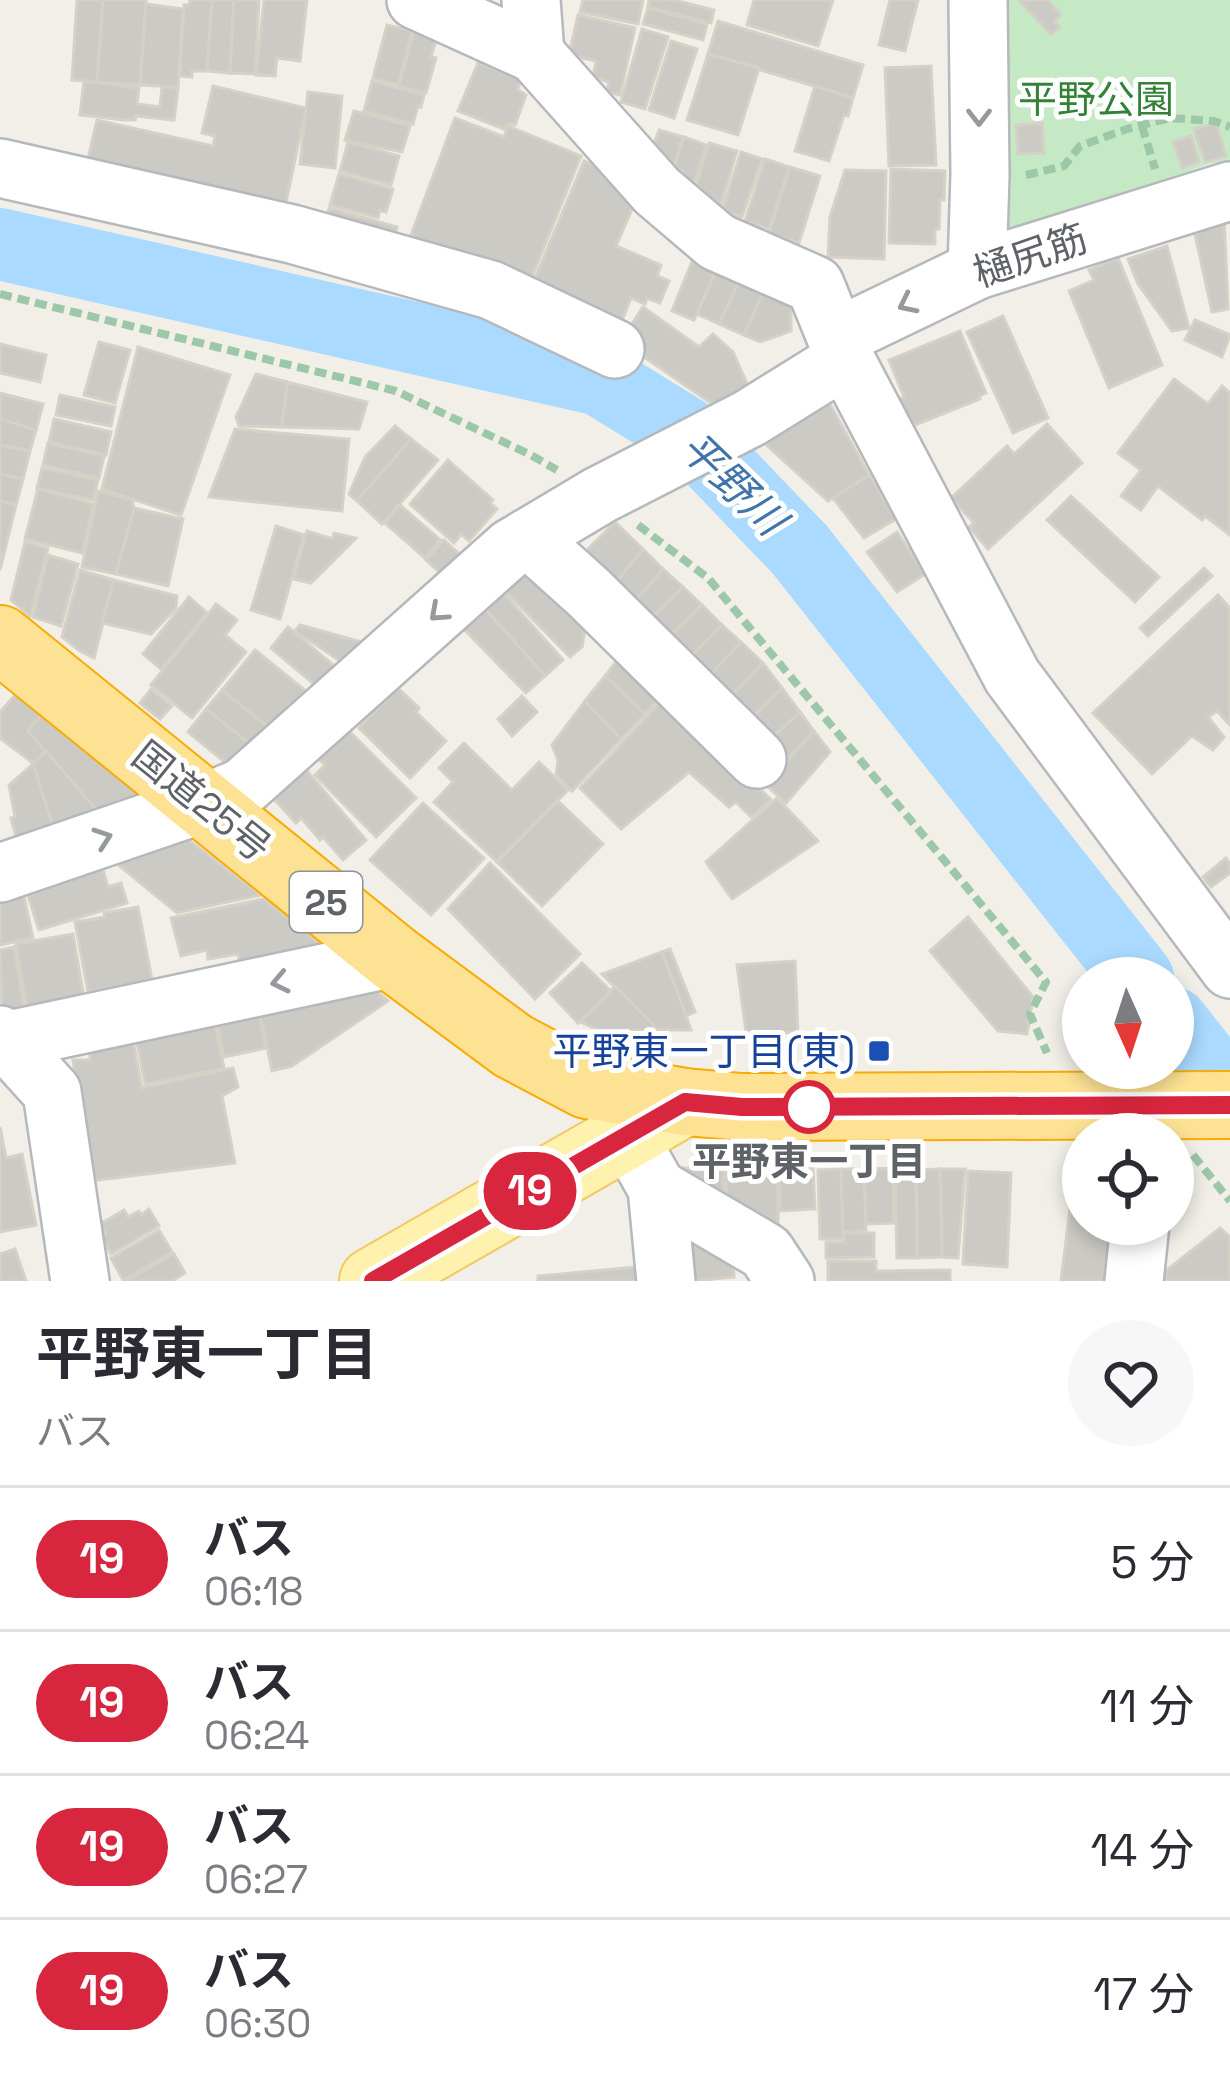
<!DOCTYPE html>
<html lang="ja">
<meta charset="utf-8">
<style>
:root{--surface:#fff;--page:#f7f7f7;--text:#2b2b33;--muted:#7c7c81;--line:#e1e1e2}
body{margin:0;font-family:"Space Grotesk","Noto Sans JP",sans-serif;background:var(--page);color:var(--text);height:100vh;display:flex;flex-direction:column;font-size:45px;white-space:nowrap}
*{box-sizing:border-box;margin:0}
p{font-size:39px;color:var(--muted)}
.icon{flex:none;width:66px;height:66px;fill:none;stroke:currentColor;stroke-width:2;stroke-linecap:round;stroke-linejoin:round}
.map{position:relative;height:1281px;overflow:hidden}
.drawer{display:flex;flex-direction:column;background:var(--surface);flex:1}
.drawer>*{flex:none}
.badge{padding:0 24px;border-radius:39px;font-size:42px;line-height:78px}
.needle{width:78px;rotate:177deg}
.controls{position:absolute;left:1062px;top:957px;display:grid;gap:24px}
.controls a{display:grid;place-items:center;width:132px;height:132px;border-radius:50%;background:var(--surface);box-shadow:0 6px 18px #0003;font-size:60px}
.map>.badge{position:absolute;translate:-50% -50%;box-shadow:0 0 0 6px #fff}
.round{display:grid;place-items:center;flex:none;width:126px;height:126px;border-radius:63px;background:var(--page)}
.overview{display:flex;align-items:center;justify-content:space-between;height:204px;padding:0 36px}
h1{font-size:57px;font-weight:700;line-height:90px}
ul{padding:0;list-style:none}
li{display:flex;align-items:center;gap:36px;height:144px;padding:0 36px;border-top:3px solid var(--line)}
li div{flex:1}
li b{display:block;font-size:45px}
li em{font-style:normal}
li .badge{min-width:132px;font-weight:700;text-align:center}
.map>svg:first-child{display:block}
.green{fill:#c5e8c5}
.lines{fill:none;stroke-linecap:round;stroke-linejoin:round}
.river{stroke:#aadaff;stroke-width:72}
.building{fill:#cccac5;stroke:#d6d1c6;stroke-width:3}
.minor-casing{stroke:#b5b8bc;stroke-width:62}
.major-casing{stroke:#f2c960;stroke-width:70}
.highway-casing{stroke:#f9ab00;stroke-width:70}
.path{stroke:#9cc7a9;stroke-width:8;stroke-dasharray:12 6;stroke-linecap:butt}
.minor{stroke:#fff;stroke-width:57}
.major{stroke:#fff2af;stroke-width:66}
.highway{stroke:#fde293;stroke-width:66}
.oneway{stroke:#979a9d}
.line-casing{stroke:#fff;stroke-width:27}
.line{stroke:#d7263d;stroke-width:18}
.transit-dot{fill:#1a4fb4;stroke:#fff;stroke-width:4.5}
.stop-dot{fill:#fff;stroke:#d7263d;stroke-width:6}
.labels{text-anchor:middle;stroke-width:10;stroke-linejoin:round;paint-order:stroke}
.shield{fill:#fff;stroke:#8f9295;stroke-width:3}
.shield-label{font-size:36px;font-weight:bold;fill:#5f6368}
.park-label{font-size:39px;fill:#348238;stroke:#fff}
.street-label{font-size:39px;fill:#5f6368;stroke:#fff}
.transit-label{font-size:39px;fill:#164399;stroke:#fff;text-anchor:end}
.stop-label{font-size:39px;font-weight:bold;fill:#5f6368;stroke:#fff}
.water-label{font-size:42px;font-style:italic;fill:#4174aa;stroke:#fff}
</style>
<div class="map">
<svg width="1230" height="1281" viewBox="0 0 1230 1281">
<rect width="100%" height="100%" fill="#f1efe8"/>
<!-- green -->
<polygon class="green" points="996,0 1230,0 1230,161 1209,164 997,238"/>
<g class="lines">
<!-- river -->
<g class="river">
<polyline points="0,244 600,380 691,436 800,550 1138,978"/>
<polyline points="1173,1023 1230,1095"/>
</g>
</g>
<!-- building -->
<g class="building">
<polygon points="77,0 103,0 97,82 72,80"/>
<polygon points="103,0 146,0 140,85 97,82"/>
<polygon points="190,0 212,0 207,71 192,71 192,77 180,76 184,5 189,5"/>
<polygon points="212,0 234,0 230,73 207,71"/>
<polygon points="234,0 259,0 255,74 230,73"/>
<polygon points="264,0 307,0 300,61 277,58 275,76 256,75"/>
<polygon points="583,0 643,0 638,24 580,12"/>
<polygon points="649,0 674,0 714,10 711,23 648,7"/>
<polygon points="754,0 833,0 818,46 747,25"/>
<polygon points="890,0 918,0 905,51 879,45"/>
<polygon points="1019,0 1048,0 1061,15 1054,21 1060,27 1051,35"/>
<polygon points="146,4 183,9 178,87 140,85"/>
<polygon points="648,8 707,24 703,40 643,24"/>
<polygon points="578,15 635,28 620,95 607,92 609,82 593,77 596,61 569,55"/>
<polygon points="718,21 863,65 853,98 708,54"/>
<polygon points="387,25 412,31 398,85 373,78"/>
<polygon points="415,27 438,34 431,57 436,58 426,93 399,86"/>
<polygon points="642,29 668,37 645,109 621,102"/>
<polygon points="671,41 697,49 674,118 649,110"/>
<polygon points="708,54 759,68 738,135 687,120"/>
<polygon points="478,63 522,80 517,89 526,95 515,125 507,123 504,129 458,111"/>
<polygon points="931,66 936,165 889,166 885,68"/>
<polygon points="84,81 139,88 137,104 160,107 162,87 178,89 174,120 136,116 135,120 124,120 80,115"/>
<polygon points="372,81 424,95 421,107 418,106 413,124 364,111"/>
<polygon points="213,86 306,108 282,221 84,176 97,120 213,146 215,136 202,133"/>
<polygon points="815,86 853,98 848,116 844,115 829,161 795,151"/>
<polygon points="308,92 342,96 335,168 300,164"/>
<polygon points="354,111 410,126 402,152 345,140"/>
<polygon points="455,118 504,137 508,126 581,156 525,294 402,259"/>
<polygon points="1042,123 1044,153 1018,154 1016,125"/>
<polygon points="1216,123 1226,156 1205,162 1194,129"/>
<polygon points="659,130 683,137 673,169 651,152"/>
<polygon points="1191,136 1199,162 1182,168 1173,142"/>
<polygon points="684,137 706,145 694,184 681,180 683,172 674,169"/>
<polygon points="348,142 399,156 391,185 340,171"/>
<polygon points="709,143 737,151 721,204 694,194"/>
<polygon points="741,152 762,159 742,217 722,211"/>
<polygon points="765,159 789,167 769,229 745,221"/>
<polygon points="584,161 622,176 638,195 616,246 661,265 657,276 669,281 660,303 647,298 645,304 631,298 620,325 531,288"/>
<polygon points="790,167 820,176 799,243 769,234"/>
<polygon points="891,169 945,171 944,200 940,200 939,229 935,229 935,244 889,243"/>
<polygon points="845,170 886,171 884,259 828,257 830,217"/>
<polygon points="339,174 393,189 386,212 380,210 378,218 330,205"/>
<polygon points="329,208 397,227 390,253 323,231"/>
<polygon points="1224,216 1228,309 1212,312 1193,225"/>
<polygon points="1167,246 1189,328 1172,331 1138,284 1128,259"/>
<polygon points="694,257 718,266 694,320 672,311"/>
<polygon points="1118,258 1162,365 1109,388 1069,291 1094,280 1089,270"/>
<polygon points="718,266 742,275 719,324 697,314"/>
<polygon points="742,275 767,285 744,335 719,324"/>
<polygon points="767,285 791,295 791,331 760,342 744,335"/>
<polygon points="643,307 699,347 713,334 733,352 752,395 724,412 621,341"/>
<polygon points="1003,316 1048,418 1013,433 967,332"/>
<polygon points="1195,320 1230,335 1222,357 1185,340"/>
<polygon points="960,331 986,393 979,396 980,399 910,427 899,399 904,397 889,360"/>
<polygon points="99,342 130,350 115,403 84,395"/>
<polygon points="0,344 46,355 40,382 0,373"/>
<polygon points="138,347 230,375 181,515 102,489"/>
<polygon points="256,374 287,382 282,427 239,426 236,417"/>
<polygon points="1174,379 1208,404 1222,386 1230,393 1230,535 1205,516 1202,520 1158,486 1141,510 1121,496 1141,470 1118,453"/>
<polygon points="287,382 367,402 359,429 282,427"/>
<polygon points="0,393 43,404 36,430 0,419"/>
<polygon points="60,395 115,407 111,426 56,415"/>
<polygon points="827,399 869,475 828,501 761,440"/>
<polygon points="0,419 36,430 30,451 0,445"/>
<polygon points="54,419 111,432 106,455 49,442"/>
<polygon points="1047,424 1082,463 988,549 969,527 974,523 951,498 1007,446 1014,454"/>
<polygon points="395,426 411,439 357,501 349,494 365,457"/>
<polygon points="235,429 349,439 342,511 209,497"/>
<polygon points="411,439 438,460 382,524 357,501"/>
<polygon points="48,443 104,456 99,478 43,465"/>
<polygon points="0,445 30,451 23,479 0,474"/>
<polygon points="448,460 493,500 490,503 497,509 469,541 461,534 454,543 410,504"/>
<polygon points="42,468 98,480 93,500 37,488"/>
<polygon points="0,474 23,479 16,505 0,501"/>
<polygon points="869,475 896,519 864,538 833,498"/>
<polygon points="38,489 94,504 82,553 25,539"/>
<polygon points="98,491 132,500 134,508 116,574 82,567"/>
<polygon points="1071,496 1159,577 1135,602 1047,520"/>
<polygon points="0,501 16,505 0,570"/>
<polygon points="400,505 440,540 425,558 385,523"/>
<polygon points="134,508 183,519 168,586 116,574"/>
<polygon points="615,522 643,549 608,592 576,561"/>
<polygon points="276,526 304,535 280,619 251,610"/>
<polygon points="307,531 333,539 334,533 356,538 311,583 293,579"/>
<polygon points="897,532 925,574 897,592 867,552"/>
<polygon points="444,540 468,562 449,581 426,560"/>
<polygon points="25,542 48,548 30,616 11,600"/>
<polygon points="643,549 663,569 627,611 608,592"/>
<polygon points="525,554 587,618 582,647 570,657 496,582"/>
<polygon points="48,555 78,564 61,626 33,617"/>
<polygon points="1204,568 1212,576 1148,636 1140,628"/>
<polygon points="663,569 683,587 643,627 627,611"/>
<polygon points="80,570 114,580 94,658 80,651 62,637"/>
<polygon points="114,580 177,596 176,608 151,634 102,623"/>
<polygon points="497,586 563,660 545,676 479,602"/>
<polygon points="683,587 702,605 661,645 643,627"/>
<polygon points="1218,595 1230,608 1230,725 1217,711 1208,717 1224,737 1213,750 1192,736 1152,774 1093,713"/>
<polygon points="189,597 207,613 161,669 143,654"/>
<polygon points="479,602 545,676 526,693 457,622"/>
<polygon points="216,604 237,620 225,635 246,652 192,718 151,685"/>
<polygon points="702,605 722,625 682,666 661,645"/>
<polygon points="300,625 365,643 351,668 295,631"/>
<polygon points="722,625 741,642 701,685 682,666"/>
<polygon points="288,627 346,676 328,696 271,648"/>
<polygon points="741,642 763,663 722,706 701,685"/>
<polygon points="255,650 312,696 279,736 222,690"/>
<polygon points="625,650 665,692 645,714 605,676"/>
<polygon points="763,663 782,688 743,727 722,706"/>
<polygon points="605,676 645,714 621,739 585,701"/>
<polygon points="398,688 419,708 416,712 446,741 410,778 359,728"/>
<polygon points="782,688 800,712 762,747 743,727"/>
<polygon points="151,689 172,706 160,719 140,703"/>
<polygon points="222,690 279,736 264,755 206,709"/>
<polygon points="17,693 42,714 28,731 46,751 33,763 0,738 0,712"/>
<polygon points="668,694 771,800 751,817 736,802 729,807 689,772 621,829 580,788"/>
<polygon points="522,696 537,712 512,736 498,719"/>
<polygon points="585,701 621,739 572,791 556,775 558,760 552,745"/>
<polygon points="206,709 264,755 244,778 188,732"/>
<polygon points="800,712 814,731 781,765 762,747"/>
<polygon points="42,714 162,810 112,828 28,731"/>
<polygon points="344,726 416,798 376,837 315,775 325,765 314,755"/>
<polygon points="814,731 830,752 786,803 766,785"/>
<polygon points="464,743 512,790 539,762 568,790 497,862 434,802 453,782 439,768"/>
<polygon points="46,751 112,828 60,848 33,764"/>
<polygon points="296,758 366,840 343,860 323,837 320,840 301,818 296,823 263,787"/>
<polygon points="33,764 60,848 22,859 11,818 15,817 9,785"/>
<polygon points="777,798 818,841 732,899 706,862"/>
<polygon points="558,801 603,844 542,906 497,862"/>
<polygon points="423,803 484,858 431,915 370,860"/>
<polygon points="186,838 261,895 177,913 112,860"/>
<polygon points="1226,858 1230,864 1230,873 1211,887 1203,877"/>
<polygon points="101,863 108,887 121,883 127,903 39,930 25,886"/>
<polygon points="490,863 580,954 535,999 448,909"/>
<polygon points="23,892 33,938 0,945 0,897"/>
<polygon points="264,899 332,953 242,974 238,954 208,959 207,950 181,956 171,918"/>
<polygon points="138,907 152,980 88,992 75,922 105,917 104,913"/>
<polygon points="968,917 1033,997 1027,1034 998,1031 930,951"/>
<polygon points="73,934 84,998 27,1007 16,944"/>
<polygon points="14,947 24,1008 2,1012 0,950"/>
<polygon points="670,949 695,1012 686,1016 662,952"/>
<polygon points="662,952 686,1016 691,1030 658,1030 602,974"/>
<polygon points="795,961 798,1033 746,1032 737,965"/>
<polygon points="582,963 611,991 578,1023 550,993"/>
<polygon points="615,986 658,1030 600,1031 581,1022"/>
<polygon points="371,987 388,1001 292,1066 272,1071 259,1008"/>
<polygon points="258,1009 266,1048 224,1057 216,1017"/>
<polygon points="213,1016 224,1068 145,1084 135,1032"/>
<polygon points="132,1035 142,1088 233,1068 238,1087 222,1096 235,1163 90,1181 73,1060 90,1060 90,1041"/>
<polygon points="0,1127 6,1158 22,1154 36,1225 0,1232"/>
<polygon points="726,1167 778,1167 778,1228 726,1209"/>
<polygon points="680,1168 724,1168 723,1208 681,1184"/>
<polygon points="813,1168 815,1209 780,1211 779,1169"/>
<polygon points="893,1168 894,1223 866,1224 864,1169"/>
<polygon points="1075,1168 1083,1169 1083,1224 1124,1224 1118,1281 1061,1281"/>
<polygon points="841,1169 843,1239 820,1239 818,1170"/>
<polygon points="841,1169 864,1169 866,1231 843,1232"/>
<polygon points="940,1169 965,1169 958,1258 942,1257"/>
<polygon points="940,1169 942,1257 917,1258 916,1170"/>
<polygon points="895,1170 916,1170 917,1258 897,1258"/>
<polygon points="968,1171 1011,1173 1007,1267 963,1264"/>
<polygon points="149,1209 159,1226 111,1254 101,1237 106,1234 100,1224 124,1210 128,1217 139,1211 141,1215"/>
<polygon points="1220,1228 1230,1237 1230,1281 1163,1281 1167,1270"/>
<polygon points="159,1230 172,1252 123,1280 111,1258"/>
<polygon points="844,1233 874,1233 874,1257 826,1258 826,1242 844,1242"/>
<polygon points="690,1238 732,1254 734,1277 693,1281"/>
<polygon points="15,1249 26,1281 0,1281 0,1254"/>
<polygon points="174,1254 185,1273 172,1281 126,1281"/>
<polygon points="828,1261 876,1261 876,1271 950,1270 950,1281 828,1281"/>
<polygon points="637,1267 638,1281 538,1281 538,1276"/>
</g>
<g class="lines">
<!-- minor casing -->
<g class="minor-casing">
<g id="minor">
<polyline points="416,0 535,54 657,191 717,242 815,285 845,359 1012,676 1230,969"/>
<polyline points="531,0 535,54"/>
<polyline points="0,168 292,234 491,290 615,349"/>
<polyline points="977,270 980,175 978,0"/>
<polyline points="838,337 977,270 1230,191"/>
<polyline points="528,538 589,593 757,759"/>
<polyline points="0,873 205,803 243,787 511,548 600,495 750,418 845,359"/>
<polyline points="0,1035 52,1092 80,1281"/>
<polyline points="0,1042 394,958"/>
<polyline points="643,1163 657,1188 666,1281"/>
<polyline points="657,1188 766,1252 785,1281"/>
<polyline points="1134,1281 1140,1224"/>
</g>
</g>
<!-- major casing -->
<g class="major-casing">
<polyline id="major" points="373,1281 685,1102"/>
</g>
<!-- highway casing -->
<g class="highway-casing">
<polyline id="highway" points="0,639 394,958 513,1046 587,1085 685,1102 742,1107 1230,1105"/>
</g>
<!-- path -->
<g class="path">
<polyline points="1142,126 1155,169"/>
<polyline points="1026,175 1064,166 1080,146 1127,129 1170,118 1214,121 1230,127"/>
<polyline points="0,294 396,391 531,455 557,470"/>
<polyline points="638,525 708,578 1046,982 1030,1014 1047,1053"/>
<polyline points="1193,1155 1230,1201"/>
</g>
<!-- minor -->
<use href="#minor" class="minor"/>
<!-- major -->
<use href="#major" class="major"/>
<!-- highway -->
<use href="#highway" class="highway"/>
</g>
<!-- one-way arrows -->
<defs><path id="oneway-chevron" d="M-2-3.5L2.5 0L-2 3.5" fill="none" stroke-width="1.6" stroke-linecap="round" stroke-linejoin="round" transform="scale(3)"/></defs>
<g class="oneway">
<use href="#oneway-chevron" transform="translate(979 117) rotate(90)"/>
<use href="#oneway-chevron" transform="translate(907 304) rotate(154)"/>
<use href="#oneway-chevron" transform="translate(438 613) rotate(138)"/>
<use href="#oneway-chevron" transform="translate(103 838) rotate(-19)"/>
<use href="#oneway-chevron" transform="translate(280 982) rotate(168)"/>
</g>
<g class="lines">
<!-- line casing -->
<g class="line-casing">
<polyline id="line" points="373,1281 685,1102 742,1107 1230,1105"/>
</g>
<!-- line -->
<use href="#line" class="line"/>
</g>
<!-- markers -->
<rect class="transit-dot" x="867" y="1039" width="24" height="24" rx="6"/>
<circle class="stop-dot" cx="809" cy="1107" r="24"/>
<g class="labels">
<!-- shield labels -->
<rect class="shield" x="290" y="872" width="72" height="60" rx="9"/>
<g class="shield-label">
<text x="326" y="915">25</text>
</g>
<!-- park labels -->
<g class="park-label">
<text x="1096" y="113">平野公園</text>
</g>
<!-- street labels -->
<g class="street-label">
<text transform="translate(1030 255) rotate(-19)" y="14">樋尻筋</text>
<text transform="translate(202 801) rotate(39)" y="14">国道25号</text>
</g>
<!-- transit labels -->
<g class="transit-label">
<text x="855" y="1065">平野東一丁目(東)</text>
</g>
<!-- stop labels -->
<g class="stop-label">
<text x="809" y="1175">平野東一丁目</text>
</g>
<!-- water labels -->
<g class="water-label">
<text transform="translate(733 483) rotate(44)" y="15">平野川</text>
</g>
</g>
</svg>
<div class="controls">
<a><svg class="needle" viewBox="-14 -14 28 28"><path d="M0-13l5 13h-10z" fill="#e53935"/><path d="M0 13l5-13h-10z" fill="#7c7c81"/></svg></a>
<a><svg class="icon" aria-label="locate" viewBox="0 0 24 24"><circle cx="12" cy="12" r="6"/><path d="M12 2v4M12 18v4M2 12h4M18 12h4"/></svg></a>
</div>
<b class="badge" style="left:530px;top:1191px;background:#d7263d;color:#fff">19</b>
</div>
<section class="drawer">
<div class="overview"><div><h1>平野東一丁目</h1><p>バス</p></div><a class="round"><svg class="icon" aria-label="heart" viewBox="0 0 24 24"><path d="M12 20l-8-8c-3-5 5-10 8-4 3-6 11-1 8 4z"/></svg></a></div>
<ul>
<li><span class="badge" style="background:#d7263d;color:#fff">19</span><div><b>バス</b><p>06:18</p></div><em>5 分</em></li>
<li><span class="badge" style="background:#d7263d;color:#fff">19</span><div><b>バス</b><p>06:24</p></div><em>11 分</em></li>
<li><span class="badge" style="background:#d7263d;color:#fff">19</span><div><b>バス</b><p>06:27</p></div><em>14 分</em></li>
<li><span class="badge" style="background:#d7263d;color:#fff">19</span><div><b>バス</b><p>06:30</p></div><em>17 分</em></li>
</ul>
</section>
